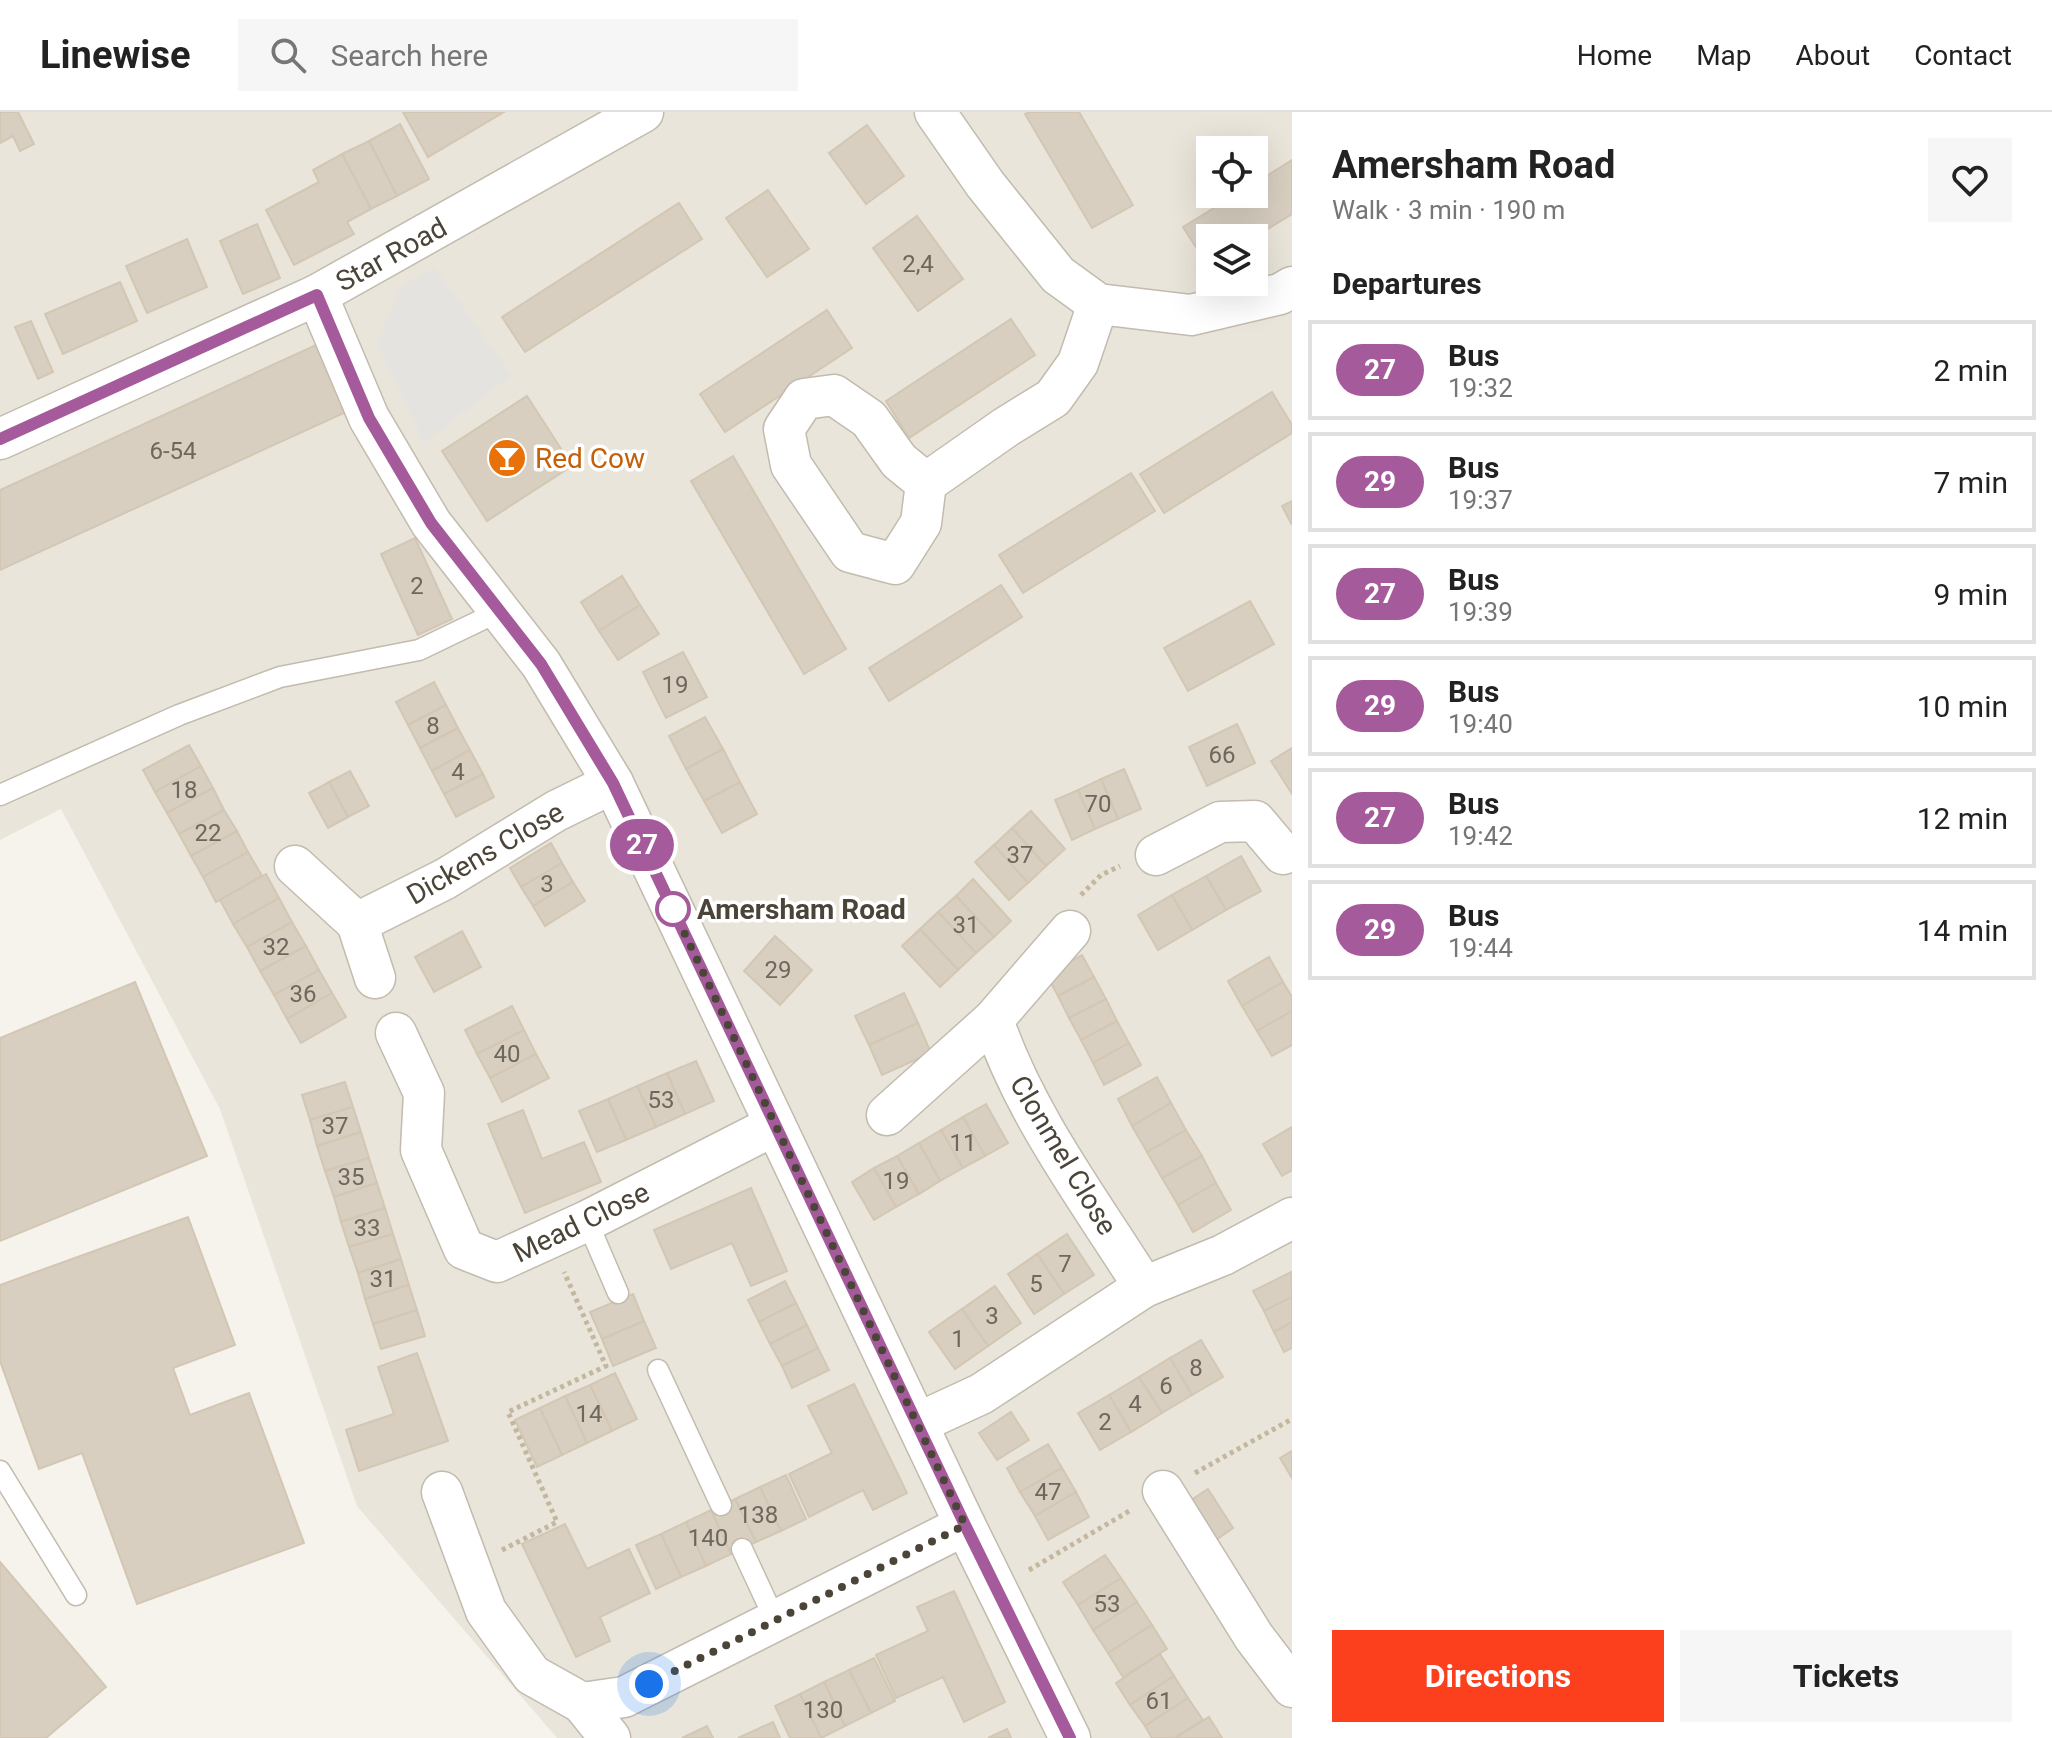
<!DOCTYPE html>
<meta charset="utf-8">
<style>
:root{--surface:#fff;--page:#f6f6f6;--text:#222;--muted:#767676;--line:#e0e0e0;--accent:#fc3f1d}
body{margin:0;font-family:Roboto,sans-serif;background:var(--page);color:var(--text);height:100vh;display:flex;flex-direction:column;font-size:30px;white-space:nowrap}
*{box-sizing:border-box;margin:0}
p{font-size:26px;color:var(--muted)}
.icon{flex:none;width:44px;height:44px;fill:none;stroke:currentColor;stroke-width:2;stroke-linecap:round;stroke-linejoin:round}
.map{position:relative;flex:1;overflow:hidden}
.panel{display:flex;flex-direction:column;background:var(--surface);width:760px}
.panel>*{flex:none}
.badge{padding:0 16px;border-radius:26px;font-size:28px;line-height:52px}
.fabs{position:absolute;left:1196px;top:24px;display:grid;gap:16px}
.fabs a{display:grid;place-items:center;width:72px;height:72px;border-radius:0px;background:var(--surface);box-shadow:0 8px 32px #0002;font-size:40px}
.you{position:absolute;width:40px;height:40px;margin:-20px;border:6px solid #fff;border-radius:50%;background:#1a73e8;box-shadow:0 0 0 12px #1a73e833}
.map>.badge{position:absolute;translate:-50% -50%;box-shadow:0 0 0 4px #fff}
h2{padding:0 40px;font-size:30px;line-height:72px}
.round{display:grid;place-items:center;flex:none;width:84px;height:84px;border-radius:0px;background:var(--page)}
.headline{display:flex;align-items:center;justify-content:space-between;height:136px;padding:0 40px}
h1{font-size:38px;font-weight:700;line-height:60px}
.action{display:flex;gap:16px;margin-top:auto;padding:16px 40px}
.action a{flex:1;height:92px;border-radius:0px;background:var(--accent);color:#fff;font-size:32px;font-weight:700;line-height:92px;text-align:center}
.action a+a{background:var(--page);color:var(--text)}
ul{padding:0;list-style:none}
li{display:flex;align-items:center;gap:24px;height:100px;margin:0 16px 12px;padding:0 24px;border:4px solid var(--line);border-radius:0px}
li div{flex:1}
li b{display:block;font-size:30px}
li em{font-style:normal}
li .badge{min-width:88px;font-weight:700;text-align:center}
header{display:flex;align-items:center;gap:48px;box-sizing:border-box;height:112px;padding:0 40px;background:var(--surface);border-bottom:2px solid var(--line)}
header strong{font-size:38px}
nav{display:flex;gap:44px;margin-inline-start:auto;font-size:28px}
.search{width:560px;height:72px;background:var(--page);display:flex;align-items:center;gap:20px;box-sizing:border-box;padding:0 28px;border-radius:0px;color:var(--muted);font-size:30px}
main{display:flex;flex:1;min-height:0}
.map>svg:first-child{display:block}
.residential{fill:#eae5da;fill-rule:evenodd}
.parking{fill:#e5e3e0}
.building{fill:#d8cfc1;stroke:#d3c7b4;stroke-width:2}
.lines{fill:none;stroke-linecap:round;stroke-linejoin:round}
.lane-casing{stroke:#c2bbae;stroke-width:23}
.street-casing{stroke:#c2bbae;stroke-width:43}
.path{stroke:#c4b79f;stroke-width:5;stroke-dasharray:4 4;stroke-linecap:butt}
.lane{stroke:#fff;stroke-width:20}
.street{stroke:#fff;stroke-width:40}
.line-casing{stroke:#fff;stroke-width:18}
.line{stroke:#a55b9b;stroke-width:12}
.walk{stroke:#4b4439;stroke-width:8;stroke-dasharray:0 14.4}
.stop-dot{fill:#fff;stroke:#a55b9b;stroke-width:4}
.labels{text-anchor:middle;stroke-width:7;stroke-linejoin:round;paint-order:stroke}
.number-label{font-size:24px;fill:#6e675b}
.street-label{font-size:28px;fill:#4b4439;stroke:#fff}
.food-label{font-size:28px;fill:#c56008;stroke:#fff;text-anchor:start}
.stop-label{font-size:28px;font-weight:bold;fill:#4b4439;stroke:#fff;text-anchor:start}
</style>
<header>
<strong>Linewise</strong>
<div class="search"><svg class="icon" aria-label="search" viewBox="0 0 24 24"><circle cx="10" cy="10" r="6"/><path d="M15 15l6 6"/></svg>Search here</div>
<nav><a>Home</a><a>Map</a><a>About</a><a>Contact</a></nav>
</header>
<main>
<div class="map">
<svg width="1292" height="1626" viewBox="0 0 1292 1626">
<rect width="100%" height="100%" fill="#f6f3ec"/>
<!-- residential -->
<path class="residential" d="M0,0H1292V1626H557L357,1394L220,997L61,697L0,728ZM1210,38H1254V82H1210ZM1210,126H1254V170H1210Z"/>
<!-- parking -->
<polygon class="parking" points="435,156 512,263 424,331 376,232 401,175"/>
<!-- building -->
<g class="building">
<polygon points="0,0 18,0 34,32 20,39 13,24 0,31"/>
<polygon points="403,0 504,0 428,45"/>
<polygon points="1029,0 1079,0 1133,93 1092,116 1025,2"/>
<polygon points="400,12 429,67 397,84 369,29"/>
<polygon points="867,13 904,64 866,92 829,41"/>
<polygon points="369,29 397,84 371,97 342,42"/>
<polygon points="342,42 371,97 347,110 354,122 294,153 266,98 319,70 313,58"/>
<polygon points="1292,48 1292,102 1253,126 1210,126 1210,153 1208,154 1183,115 1237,82 1254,82 1254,72"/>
<polygon points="768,78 809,137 767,165 726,106"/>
<polygon points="679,91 702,127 525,240 502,205"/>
<polygon points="917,104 963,167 918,199 873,136"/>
<polygon points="257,112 280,166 243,182 220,129"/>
<polygon points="187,127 207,175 147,201 126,154"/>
<polygon points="120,170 137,209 63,242 45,202"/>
<polygon points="827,198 852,236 725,320 700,282"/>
<polygon points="1011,207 1035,243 909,326 886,289"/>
<polygon points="31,209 53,260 38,267 15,215"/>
<polygon points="316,233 346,300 0,458 0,378"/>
<polygon points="1272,280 1292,313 1292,321 1164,401 1140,362"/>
<polygon points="527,284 572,354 487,409 442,339"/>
<polygon points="733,344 846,537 804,562 691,369"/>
<polygon points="1131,361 1155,399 1023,481 999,443"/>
<polygon points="1292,389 1292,413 1282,394"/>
<polygon points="415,426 452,507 418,523 381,442"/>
<polygon points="622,464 640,493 599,519 581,490"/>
<polygon points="1001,473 1022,505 889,589 869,556"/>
<polygon points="1250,489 1274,532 1188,579 1164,536"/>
<polygon points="640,493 659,522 618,548 599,519"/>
<polygon points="683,540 707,585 666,606 643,560"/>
<polygon points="434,570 446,593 408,613 396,590"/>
<polygon points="446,593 458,616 420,636 408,613"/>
<polygon points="705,605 723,637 686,657 669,624"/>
<polygon points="1237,612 1255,651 1207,674 1189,635"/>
<polygon points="458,616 470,638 432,659 420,636"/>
<polygon points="189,633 201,654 155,680 143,658"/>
<polygon points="1292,636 1292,682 1271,649"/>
<polygon points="723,637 740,670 704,689 686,657"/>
<polygon points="470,638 483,662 444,682 432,659"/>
<polygon points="201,654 213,676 167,701 155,680"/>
<polygon points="1124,657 1141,697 1118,707 1101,667"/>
<polygon points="350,659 369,694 348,705 329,670"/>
<polygon points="483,662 494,685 456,705 444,682"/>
<polygon points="1101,667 1118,707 1095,717 1078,678"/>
<polygon points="329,670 348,705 328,716 309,681"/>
<polygon points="740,670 757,702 722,721 704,689"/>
<polygon points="213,676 224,698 179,722 167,701"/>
<polygon points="1078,678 1095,717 1072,728 1055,688"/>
<polygon points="224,698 237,719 191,744 179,722"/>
<polygon points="1031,699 1065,737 1046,754 1012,716"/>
<polygon points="1012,716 1046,754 1028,771 994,733"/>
<polygon points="237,719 248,740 203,765 191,744"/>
<polygon points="551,731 562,751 521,775 510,756"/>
<polygon points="994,733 1028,771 1009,788 975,750"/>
<polygon points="248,740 262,764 216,790 203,765"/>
<polygon points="1241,744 1261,779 1226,798 1206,764"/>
<polygon points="562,751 573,770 533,794 521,775"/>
<polygon points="266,762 279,786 233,812 220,788"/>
<polygon points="1206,764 1226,798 1192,818 1172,783"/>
<polygon points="973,767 1011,809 994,825 956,784"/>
<polygon points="573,770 585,789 545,814 533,794"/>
<polygon points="1172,783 1192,818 1158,838 1138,803"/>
<polygon points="956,784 994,825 976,841 938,800"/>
<polygon points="279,786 292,810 247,835 233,812"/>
<polygon points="938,800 976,841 958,858 920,817"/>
<polygon points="292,810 306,834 260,859 247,835"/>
<polygon points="920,817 958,858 940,875 902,834"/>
<polygon points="462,819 481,855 434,880 415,845"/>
<polygon points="775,824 812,858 780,893 744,859"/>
<polygon points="306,834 319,858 274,883 260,859"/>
<polygon points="1082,843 1094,865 1058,884 1046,862"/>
<polygon points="1269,845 1283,870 1242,894 1228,869"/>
<polygon points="319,858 332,881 287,907 274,883"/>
<polygon points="1094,865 1106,887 1069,906 1058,884"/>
<polygon points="135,870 207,1044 0,1129 0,926"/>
<polygon points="1283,870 1292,885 1292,899 1257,919 1242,894"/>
<polygon points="332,881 346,905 301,931 287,907"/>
<polygon points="904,881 918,911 869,933 855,904"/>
<polygon points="1106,887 1117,909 1081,928 1069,906"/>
<polygon points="512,894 524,918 477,942 465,918"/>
<polygon points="1292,899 1292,933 1272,944 1257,919"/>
<polygon points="1117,909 1129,931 1093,951 1081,928"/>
<polygon points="918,911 931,941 882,963 869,933"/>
<polygon points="524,918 536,942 490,966 477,942"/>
<polygon points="1129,931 1141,953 1104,973 1093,951"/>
<polygon points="536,942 549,966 502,990 490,966"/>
<polygon points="696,949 714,989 685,1002 667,961"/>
<polygon points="667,961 685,1002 656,1015 637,974"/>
<polygon points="1157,965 1171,991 1132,1014 1118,987"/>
<polygon points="345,970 353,995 310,1008 302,983"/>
<polygon points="637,974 656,1015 626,1028 608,987"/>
<polygon points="608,987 626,1028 597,1040 579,999"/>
<polygon points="1171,991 1186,1018 1147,1040 1132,1014"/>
<polygon points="986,992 1008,1031 985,1044 963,1005"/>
<polygon points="353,995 361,1020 317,1034 310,1008"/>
<polygon points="523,998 542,1047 584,1030 601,1070 525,1101 488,1012"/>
<polygon points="963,1005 985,1044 963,1056 941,1018"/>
<polygon points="1292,1015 1292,1058 1282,1064 1263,1032"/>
<polygon points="941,1018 963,1056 940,1069 919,1031"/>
<polygon points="1186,1018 1202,1044 1162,1066 1147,1040"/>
<polygon points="361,1020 369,1046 325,1059 317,1034"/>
<polygon points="919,1031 940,1069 919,1082 897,1044"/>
<polygon points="897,1044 919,1082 896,1095 874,1056"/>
<polygon points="1202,1044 1216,1071 1178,1093 1162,1066"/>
<polygon points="369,1046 377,1071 334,1085 325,1059"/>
<polygon points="874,1056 896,1095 874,1108 852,1070"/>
<polygon points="377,1071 385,1096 341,1110 334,1085"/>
<polygon points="1216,1071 1231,1098 1193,1120 1178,1093"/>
<polygon points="751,1076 787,1159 751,1174 732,1131 671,1157 654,1118"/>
<polygon points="385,1096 393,1122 349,1135 341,1110"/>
<polygon points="188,1105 235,1233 173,1256 190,1303 249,1281 304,1431 137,1492 82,1341 39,1357 0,1249 0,1173"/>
<polygon points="393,1122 401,1147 358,1161 349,1135"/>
<polygon points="1067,1122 1094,1163 1064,1182 1037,1142"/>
<polygon points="1037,1142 1064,1182 1034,1202 1008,1162"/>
<polygon points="401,1147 409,1173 365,1187 358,1161"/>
<polygon points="1291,1160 1292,1185 1264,1199 1253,1179"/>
<polygon points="785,1169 796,1191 759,1210 748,1188"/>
<polygon points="409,1173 417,1198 373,1212 365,1187"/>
<polygon points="995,1174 1021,1211 988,1234 962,1197"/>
<polygon points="633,1182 644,1209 602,1227 590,1200"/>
<polygon points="1292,1185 1292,1210 1274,1220 1264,1199"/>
<polygon points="796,1191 807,1213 770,1232 759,1210"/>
<polygon points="962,1197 988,1234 955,1257 929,1220"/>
<polygon points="417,1198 425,1224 381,1237 373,1212"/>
<polygon points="644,1209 656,1236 613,1254 602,1227"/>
<polygon points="1292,1210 1292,1236 1284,1240 1274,1220"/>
<polygon points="807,1213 818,1236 782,1254 770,1232"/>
<polygon points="1201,1228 1223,1265 1192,1283 1170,1246"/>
<polygon points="818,1236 829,1258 792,1276 782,1254"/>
<polygon points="417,1241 448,1329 359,1359 346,1318 394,1302 378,1255"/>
<polygon points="1170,1246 1192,1283 1162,1301 1139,1265"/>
<polygon points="615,1261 637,1307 612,1319 590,1273"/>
<polygon points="1139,1265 1162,1301 1131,1320 1109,1283"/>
<polygon points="854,1272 907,1381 873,1398 863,1378 809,1405 789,1362 832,1341 808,1294"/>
<polygon points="590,1273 612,1319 587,1331 565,1284"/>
<polygon points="1109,1283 1131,1320 1100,1338 1078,1301"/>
<polygon points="565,1284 587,1331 562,1343 540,1296"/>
<polygon points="540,1296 562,1343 537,1355 515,1308"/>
<polygon points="1011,1300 1029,1328 997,1348 979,1321"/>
<polygon points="1048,1332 1062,1356 1020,1380 1007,1356"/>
<polygon points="1292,1339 1292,1366 1280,1346"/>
<polygon points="1062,1356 1076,1380 1035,1404 1020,1380"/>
<polygon points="786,1363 806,1407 781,1419 760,1375"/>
<polygon points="760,1375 781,1419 756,1430 735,1387"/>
<polygon points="1208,1377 1233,1416 1213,1430 1188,1390"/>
<polygon points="1076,1380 1089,1405 1048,1428 1035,1404"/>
<polygon points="735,1387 756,1430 731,1442 711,1398"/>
<polygon points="711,1398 731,1442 706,1454 686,1410"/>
<polygon points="686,1410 706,1454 681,1465 661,1422"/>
<polygon points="565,1412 587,1457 629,1437 650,1481 600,1505 610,1529 576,1545 522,1432"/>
<polygon points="661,1422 681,1465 656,1477 636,1433"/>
<polygon points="1105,1443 1121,1466 1078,1493 1063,1470"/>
<polygon points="0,1450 106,1575 46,1626 0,1626"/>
<polygon points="1121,1466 1137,1490 1093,1518 1078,1493"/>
<polygon points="954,1479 1005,1590 964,1610 943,1565 896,1586 876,1543 928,1519 917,1495"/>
<polygon points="1137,1490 1152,1513 1108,1541 1093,1518"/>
<polygon points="1152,1513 1167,1537 1123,1565 1108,1541"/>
<polygon points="1160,1542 1174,1564 1130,1593 1116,1571"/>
<polygon points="874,1546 895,1589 871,1601 849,1558"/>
<polygon points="849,1558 871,1601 845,1614 824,1570"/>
<polygon points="1174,1564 1188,1586 1145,1614 1130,1593"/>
<polygon points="824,1570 845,1614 821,1626 800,1582"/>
<polygon points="800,1582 821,1626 790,1626 775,1594"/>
<polygon points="1188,1586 1203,1608 1174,1626 1152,1626 1145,1614"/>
<polygon points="1209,1605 1222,1626 1175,1626"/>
<polygon points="773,1610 780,1626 738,1626"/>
<polygon points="707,1614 713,1626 682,1626"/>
<polygon points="1007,1617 1011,1626 988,1626"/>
</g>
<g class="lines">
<!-- lane casing -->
<g class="lane-casing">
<g id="lane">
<polyline points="0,683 179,603 280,565 419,538 500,499"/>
<polyline points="587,1109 618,1181"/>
<polyline points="658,1258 721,1393"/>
<polyline points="0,1359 76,1483"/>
<polyline points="742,1437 775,1508"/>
</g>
</g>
<!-- street casing -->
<g class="street-casing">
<g id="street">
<polyline points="935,0 985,72 1058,163 1098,192 1191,203 1280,182 1292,175"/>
<polyline points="317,183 369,306 431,411 541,552 613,671 965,1413 1070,1626"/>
<polyline points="0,327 317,183 643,0"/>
<polyline points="926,371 899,349 869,307 834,283 804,287 784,317 791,353 850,440 895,452 921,411 926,371 1006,315 1053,286 1078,251 1098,192"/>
<polyline points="1156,743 1220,710 1255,709 1283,742"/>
<polyline points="295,754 357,811 445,767 556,699 613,671"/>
<polyline points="357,811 375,866"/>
<path d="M1070,819L993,908C1026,1005 1090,1089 1144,1175"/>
<polyline points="396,921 424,981 421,1038 464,1137 497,1150 587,1109 775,1013"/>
<polyline points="887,1003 993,908"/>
<polyline points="918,1311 981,1282 1144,1175 1223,1143 1292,1106"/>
<polyline points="1163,1379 1254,1525 1292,1575"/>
<polyline points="442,1380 486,1499 532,1563 582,1591 624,1585 965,1413"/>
<polyline points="582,1591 610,1626"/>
</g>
</g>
<!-- path -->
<g class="path">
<polyline points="1081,783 1101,763 1120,754"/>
<polyline points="1195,1361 1292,1307"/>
<polyline points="502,1438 557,1410 508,1300 606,1254 564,1160"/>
<polyline points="1029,1458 1131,1398"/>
</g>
<!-- lane -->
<use href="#lane" class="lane"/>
<!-- street -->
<use href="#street" class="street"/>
</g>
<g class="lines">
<!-- line casing -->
<g class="line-casing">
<polyline id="line" points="0,327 317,183 369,306 431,411 541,552 613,671 965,1413 1070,1626"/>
</g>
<!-- line -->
<use href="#line" class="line"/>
<!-- walk -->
<polyline class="walk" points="649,1572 965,1413 673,797"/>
</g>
<!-- icons -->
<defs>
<g id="bar-disc" transform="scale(2)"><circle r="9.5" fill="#e8710a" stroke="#fff"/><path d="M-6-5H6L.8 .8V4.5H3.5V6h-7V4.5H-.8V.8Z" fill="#fff"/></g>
</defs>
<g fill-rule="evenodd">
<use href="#bar-disc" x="507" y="346"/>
</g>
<!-- markers -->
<circle class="stop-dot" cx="673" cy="797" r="16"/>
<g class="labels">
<!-- number labels -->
<g class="number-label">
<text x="918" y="160">2,4</text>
<text x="173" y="347">6-54</text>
<text x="417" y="482">2</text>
<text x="675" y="581">19</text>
<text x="433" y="622">8</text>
<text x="1222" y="651">66</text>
<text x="458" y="668">4</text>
<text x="184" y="686">18</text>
<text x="1098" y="700">70</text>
<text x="208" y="729">22</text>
<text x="1020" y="751">37</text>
<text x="547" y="780">3</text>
<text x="966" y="821">31</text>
<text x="276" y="843">32</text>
<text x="778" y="866">29</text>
<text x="303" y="890">36</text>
<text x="507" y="950">40</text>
<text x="661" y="996">53</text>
<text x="335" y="1022">37</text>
<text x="963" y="1039">11</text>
<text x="351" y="1073">35</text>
<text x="896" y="1077">19</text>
<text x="367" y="1124">33</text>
<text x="1065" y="1160">7</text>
<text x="383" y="1175">31</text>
<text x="1036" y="1180">5</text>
<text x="992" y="1212">3</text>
<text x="958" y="1235">1</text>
<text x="1196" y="1264">8</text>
<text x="1166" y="1282">6</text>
<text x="1135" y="1300">4</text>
<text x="589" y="1310">14</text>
<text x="1105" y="1318">2</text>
<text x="1048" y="1388">47</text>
<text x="758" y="1411">138</text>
<text x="708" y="1434">140</text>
<text x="1107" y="1500">53</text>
<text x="1159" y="1597">61</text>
<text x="823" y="1606">130</text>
</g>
<!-- street labels -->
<g class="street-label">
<text transform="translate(391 142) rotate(-29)" y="10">Star Road</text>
<text transform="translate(485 741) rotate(-30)" y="10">Dickens Close</text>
<text transform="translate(1064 1043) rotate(59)" y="10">Clonmel Close</text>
<text transform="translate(581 1110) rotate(-26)" y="10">Mead Close</text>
</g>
<!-- food labels -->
<g class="food-label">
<text x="535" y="356">Red Cow</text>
</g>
<!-- stop labels -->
<g class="stop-label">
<text x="697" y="807">Amersham Road</text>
</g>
</g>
</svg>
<div class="fabs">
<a><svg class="icon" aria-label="locate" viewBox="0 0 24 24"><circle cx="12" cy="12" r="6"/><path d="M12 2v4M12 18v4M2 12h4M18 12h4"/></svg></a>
<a><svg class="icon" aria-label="layers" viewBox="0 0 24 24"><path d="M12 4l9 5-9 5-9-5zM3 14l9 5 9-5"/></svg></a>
</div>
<div class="you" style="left:649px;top:1572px"></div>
<b class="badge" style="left:642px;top:733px;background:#a55b9b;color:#fff">27</b>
</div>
<section class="panel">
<div class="headline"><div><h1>Amersham Road</h1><p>Walk · 3 min · 190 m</p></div><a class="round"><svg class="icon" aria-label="heart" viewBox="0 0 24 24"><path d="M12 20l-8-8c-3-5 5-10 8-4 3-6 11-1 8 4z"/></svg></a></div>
<h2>Departures</h2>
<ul>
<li><span class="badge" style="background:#a55b9b;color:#fff">27</span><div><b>Bus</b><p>19:32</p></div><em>2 min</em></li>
<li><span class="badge" style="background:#a55b9b;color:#fff">29</span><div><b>Bus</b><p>19:37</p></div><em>7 min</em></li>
<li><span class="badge" style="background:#a55b9b;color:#fff">27</span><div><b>Bus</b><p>19:39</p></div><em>9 min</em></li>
<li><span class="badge" style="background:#a55b9b;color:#fff">29</span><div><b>Bus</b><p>19:40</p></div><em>10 min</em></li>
<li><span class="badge" style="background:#a55b9b;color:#fff">27</span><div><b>Bus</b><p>19:42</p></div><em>12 min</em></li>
<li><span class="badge" style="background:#a55b9b;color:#fff">29</span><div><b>Bus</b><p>19:44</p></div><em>14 min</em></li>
</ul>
<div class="action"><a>Directions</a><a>Tickets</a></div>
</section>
</main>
